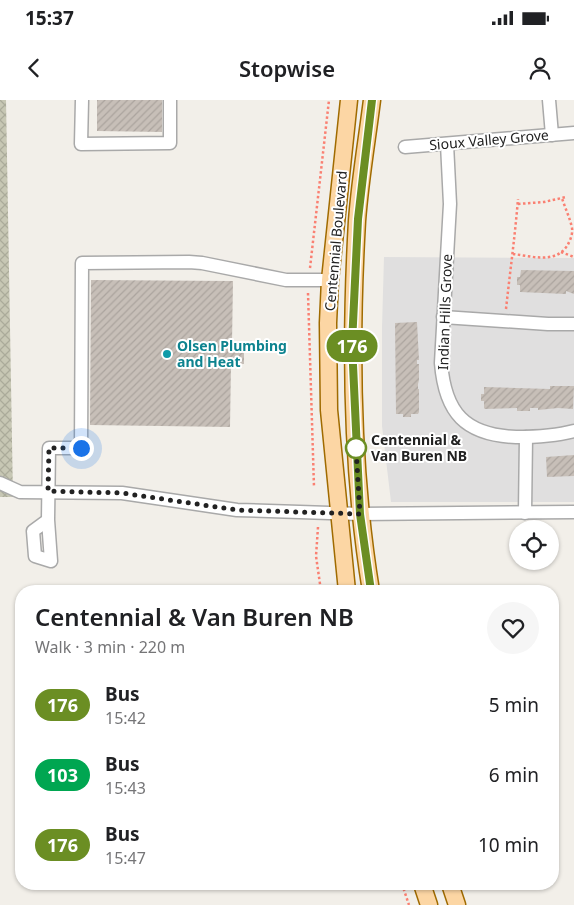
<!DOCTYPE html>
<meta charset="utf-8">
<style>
:root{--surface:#fff;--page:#f6f6f6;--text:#202124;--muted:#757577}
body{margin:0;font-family:"Noto Sans",sans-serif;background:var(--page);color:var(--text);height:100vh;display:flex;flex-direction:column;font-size:19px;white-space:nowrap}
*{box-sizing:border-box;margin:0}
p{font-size:16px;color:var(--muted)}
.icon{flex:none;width:28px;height:28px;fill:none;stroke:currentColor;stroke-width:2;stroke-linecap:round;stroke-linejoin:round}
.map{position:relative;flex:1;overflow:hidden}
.side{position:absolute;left:15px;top:485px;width:544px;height:305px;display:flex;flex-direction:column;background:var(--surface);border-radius:20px;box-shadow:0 1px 4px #0004}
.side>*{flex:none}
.badge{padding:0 10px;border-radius:16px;font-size:18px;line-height:32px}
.buttons{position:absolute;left:509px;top:420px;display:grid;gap:10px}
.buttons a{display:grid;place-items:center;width:50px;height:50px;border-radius:50%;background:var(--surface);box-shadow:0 1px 4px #0004;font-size:25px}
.you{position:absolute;width:25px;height:25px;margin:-12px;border:4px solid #fff;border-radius:50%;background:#1a73e8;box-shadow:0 0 0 8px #1a73e833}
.map>.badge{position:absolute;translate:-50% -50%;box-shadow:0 0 0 2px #fff}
.round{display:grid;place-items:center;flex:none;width:52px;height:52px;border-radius:26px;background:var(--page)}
.overview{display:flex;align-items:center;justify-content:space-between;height:85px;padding:0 20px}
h1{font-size:24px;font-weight:600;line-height:38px}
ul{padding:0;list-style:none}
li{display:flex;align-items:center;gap:15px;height:70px;padding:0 20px}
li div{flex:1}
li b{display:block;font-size:19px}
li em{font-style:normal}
li .badge{min-width:55px;font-weight:700;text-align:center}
.status{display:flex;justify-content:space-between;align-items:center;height:35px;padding:0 25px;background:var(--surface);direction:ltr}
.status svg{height:14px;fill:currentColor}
header{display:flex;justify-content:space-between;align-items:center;height:65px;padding:0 20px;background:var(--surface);font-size:22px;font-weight:600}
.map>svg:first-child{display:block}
.residential{fill:#e0dfdf}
.construction{fill:url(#construction-cross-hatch)}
.building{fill:url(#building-hatch)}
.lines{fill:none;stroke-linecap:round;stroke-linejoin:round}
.minor-casing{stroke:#a9a9a9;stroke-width:15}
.major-casing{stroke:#a06b00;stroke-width:19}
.path{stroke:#fa8072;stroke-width:2.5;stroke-dasharray:2.5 2.5;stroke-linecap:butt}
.minor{stroke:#fff;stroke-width:12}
.major{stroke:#fcd6a4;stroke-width:16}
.line-casing{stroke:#fff;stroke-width:11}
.line{stroke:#6b8e23;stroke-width:8}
.walk{stroke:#222;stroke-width:5;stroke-dasharray:0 9}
.culture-dot{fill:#0f9aa8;stroke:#fff;stroke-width:2}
.stop-dot{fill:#fff;stroke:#6b8e23;stroke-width:2.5}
.labels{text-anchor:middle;stroke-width:4;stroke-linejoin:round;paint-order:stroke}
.street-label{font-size:14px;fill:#222;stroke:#fff}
.culture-label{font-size:14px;font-weight:bold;fill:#0d838f;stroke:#fff;text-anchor:start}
.stop-label{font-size:14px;font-weight:bold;fill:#222;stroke:#fff;text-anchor:start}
</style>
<div class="status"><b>15:37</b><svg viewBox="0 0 49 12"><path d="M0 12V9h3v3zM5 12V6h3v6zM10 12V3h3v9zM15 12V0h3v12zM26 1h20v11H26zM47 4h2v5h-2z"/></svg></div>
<header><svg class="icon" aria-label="back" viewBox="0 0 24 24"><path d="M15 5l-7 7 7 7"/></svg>Stopwise<svg class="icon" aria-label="person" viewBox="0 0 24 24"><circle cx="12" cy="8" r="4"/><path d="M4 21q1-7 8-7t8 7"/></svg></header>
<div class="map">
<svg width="574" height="805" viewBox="0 0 574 805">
<defs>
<pattern id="construction-cross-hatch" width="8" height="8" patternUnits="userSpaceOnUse" patternTransform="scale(1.25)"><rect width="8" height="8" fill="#c7c7b4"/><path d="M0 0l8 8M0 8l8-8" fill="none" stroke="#abab9a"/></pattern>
<pattern id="building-hatch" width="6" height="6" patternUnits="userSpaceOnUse" patternTransform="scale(1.25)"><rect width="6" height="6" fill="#c7bfb8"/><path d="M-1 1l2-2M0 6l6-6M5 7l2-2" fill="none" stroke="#aba49e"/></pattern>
</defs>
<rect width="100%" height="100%" fill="#f2efe9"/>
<!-- residential -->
<polygon class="residential" points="384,157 574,158 574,402 391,402 382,326 382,228"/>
<!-- construction -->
<polygon class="construction" points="0,0 6,0 13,397 0,397"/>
<!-- building -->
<g class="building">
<polygon points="97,0 162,0 162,32 97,31"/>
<polygon points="521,170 574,171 574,194 566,191 566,194 520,192 520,185 517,185 517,177 520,177"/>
<polygon points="91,180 233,181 232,243 244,243 244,264 231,264 230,327 90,325"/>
<polygon points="417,222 419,260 417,260 417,264 419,264 419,280 418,284 418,289 419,289 419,312 418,314 411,314 411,317 403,317 403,314 396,314 395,223"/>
<polygon points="550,286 574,286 573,309 558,308 538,310 538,308 530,308 530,311 517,311 517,308 485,309 484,308 484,301 481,301 481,294 484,294 484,287 550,289"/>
<polygon points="574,355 574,376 547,377 546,357"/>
</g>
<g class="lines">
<!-- minor casing -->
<g class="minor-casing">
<g id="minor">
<polyline points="82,0 81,44 170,43 170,0"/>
<polyline points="549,0 552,35"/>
<path d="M447,44L450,104L441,263C445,313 465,335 516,337C536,337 556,336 574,331"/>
<polyline points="405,47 574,33"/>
<polyline points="443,217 548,224 574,224"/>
<polyline points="0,383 20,392 122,393 237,410 360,414 574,412"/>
<polyline points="525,413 526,337"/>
<polyline points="48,420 33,431 35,456 51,461 48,420 49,348 81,348 82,163 189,162 202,163 286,180 330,180"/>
</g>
</g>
<!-- major casing -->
<g class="major-casing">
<g id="major">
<polyline points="347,491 329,310 328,223 330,180 349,0"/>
<path d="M371,491C351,370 350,243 357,121C360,80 367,40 372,0"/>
<polyline points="422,784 429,805"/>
<polyline points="450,784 457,805"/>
</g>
</g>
<!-- path -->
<g class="path">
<polyline points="518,104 544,102 566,97"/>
<polyline points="561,152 574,157"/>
<path d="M513,154C531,156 555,164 567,146C570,141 573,134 572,128C570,118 565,108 562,98"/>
<polyline points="310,168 329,0"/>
<polyline points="308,193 314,387"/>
<path d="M506,209C510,172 515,136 518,99"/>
<polyline points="318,427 316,456 321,491"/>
<polyline points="402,784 409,805"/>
</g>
<!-- minor -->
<use href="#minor" class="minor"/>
<!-- major -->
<use href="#major" class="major"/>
</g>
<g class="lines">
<!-- line casing -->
<g class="line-casing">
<polyline id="line" points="371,491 360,414 352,244 358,119 372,0"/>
</g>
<!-- line -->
<use href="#line" class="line"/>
<!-- walk -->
<polyline class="walk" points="81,348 49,348 48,391 122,393 237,410 360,414 356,348"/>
</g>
<!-- markers -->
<circle class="culture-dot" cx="167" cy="254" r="5"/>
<circle class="stop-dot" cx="356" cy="348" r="10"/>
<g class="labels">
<!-- street labels -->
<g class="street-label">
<text transform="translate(489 40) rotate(-5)" y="5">Sioux Valley Grove</text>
<text transform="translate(336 141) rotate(-85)" y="5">Centennial Boulevard</text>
<text transform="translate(445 212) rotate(-88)" y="5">Indian Hills Grove</text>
</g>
<!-- culture labels -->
<g class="culture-label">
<text x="177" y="251">Olsen Plumbing<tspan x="177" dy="16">and Heat</tspan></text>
</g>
<!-- stop labels -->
<g class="stop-label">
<text x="371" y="345">Centennial &amp;<tspan x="371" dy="16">Van Buren NB</tspan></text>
</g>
</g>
</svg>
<div class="buttons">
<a><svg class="icon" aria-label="locate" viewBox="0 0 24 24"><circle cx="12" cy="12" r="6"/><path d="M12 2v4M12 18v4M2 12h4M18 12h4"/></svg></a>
</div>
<div class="you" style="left:81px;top:348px"></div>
<b class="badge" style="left:352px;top:246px;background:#6b8e23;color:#fff">176</b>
<section class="side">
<div class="overview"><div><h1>Centennial &amp; Van Buren NB</h1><p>Walk · 3 min · 220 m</p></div><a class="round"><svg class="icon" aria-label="heart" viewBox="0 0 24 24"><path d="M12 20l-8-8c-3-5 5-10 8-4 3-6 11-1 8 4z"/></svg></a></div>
<ul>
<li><span class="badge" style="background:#6b8e23;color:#fff">176</span><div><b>Bus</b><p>15:42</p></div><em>5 min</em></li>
<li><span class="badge" style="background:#00a651;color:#fff">103</span><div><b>Bus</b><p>15:43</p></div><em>6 min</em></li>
<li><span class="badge" style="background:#6b8e23;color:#fff">176</span><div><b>Bus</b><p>15:47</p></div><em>10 min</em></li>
</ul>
</section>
</div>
